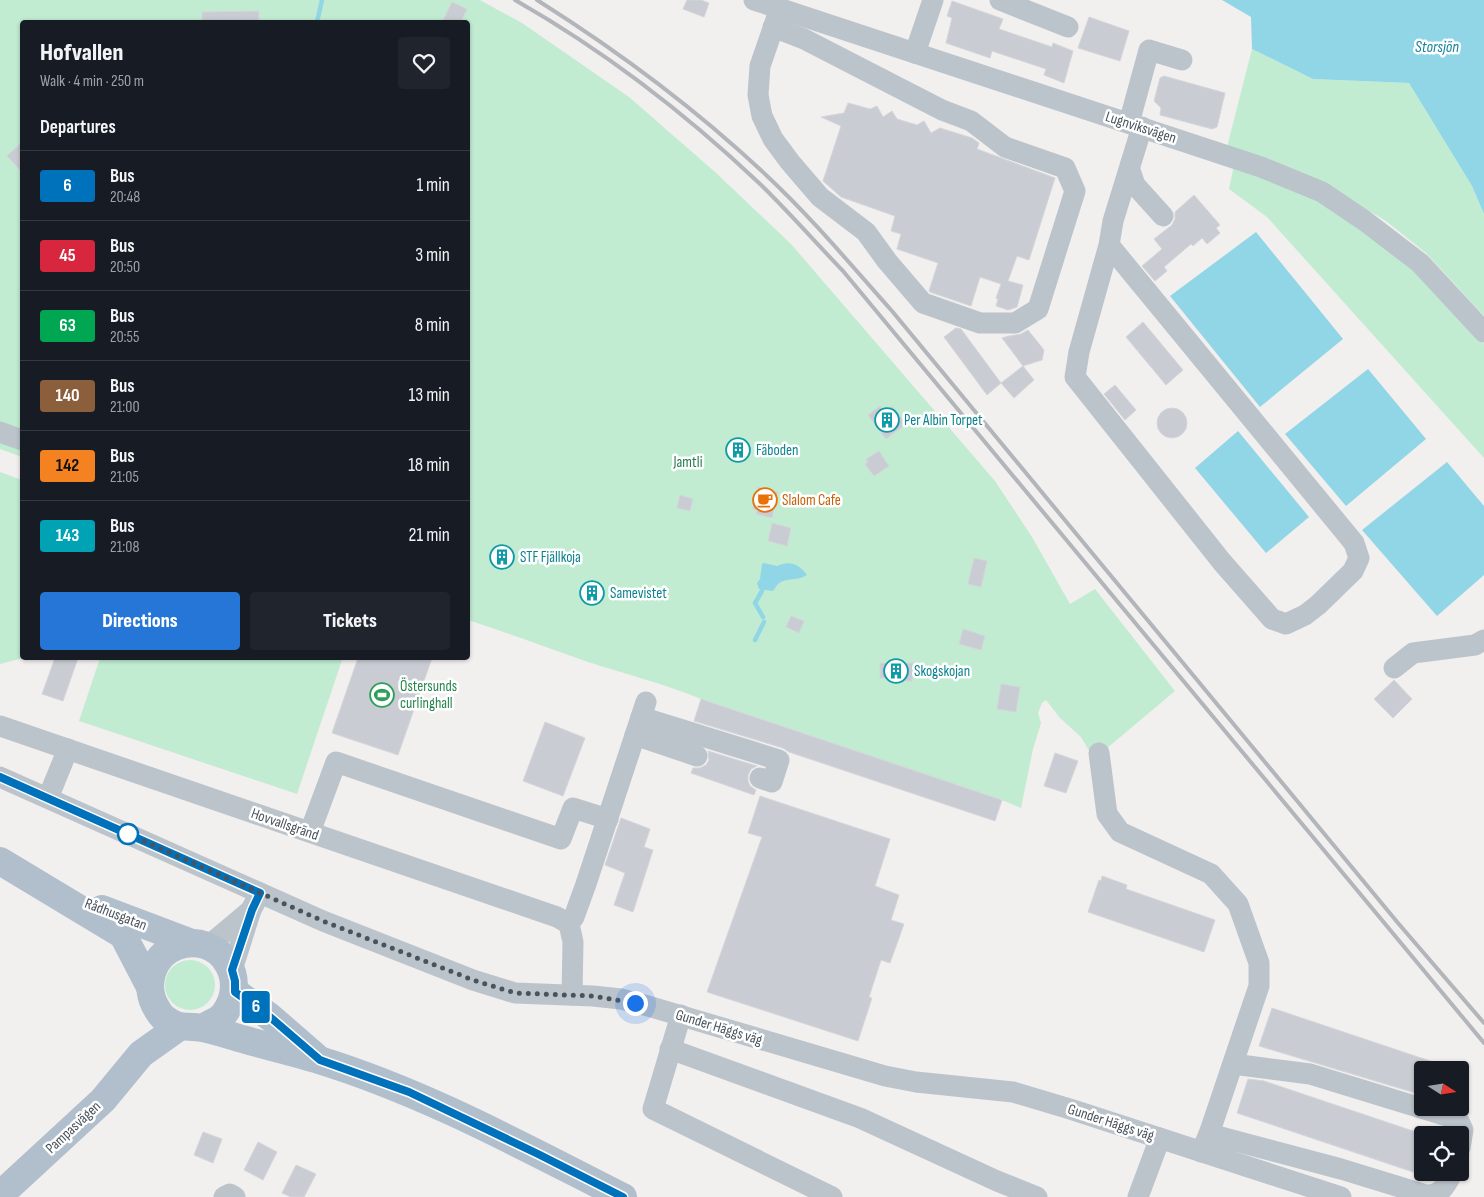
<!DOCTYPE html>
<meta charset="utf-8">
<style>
:root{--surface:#171b24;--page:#20242c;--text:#f1f3f6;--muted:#9ea1a6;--line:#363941;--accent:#2576d6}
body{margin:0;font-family:"Sofia Sans Condensed",sans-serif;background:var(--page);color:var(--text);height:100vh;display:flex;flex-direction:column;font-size:19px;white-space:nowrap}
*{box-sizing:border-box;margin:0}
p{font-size:16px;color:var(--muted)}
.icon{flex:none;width:28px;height:28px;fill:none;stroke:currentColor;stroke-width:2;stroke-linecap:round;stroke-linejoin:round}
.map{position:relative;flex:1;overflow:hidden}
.sheet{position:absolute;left:20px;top:20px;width:450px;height:640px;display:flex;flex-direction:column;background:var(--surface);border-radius:5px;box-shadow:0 1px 4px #0004}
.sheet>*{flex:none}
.badge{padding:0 10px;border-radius:4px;font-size:18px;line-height:32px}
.needle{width:32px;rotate:102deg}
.fabs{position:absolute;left:1414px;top:1061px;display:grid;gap:10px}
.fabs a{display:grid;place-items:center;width:55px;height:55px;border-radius:5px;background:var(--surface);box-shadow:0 1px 4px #0004;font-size:25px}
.you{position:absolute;width:25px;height:25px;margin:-12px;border:4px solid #fff;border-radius:50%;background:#1a73e8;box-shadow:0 0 0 8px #1a73e833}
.map>.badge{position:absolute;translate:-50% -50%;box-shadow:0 0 0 2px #fff}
h2{padding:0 20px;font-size:19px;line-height:45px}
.round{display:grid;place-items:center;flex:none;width:52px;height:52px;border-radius:5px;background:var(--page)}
.headline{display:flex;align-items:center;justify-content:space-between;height:85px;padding:0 20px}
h1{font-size:24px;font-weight:800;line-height:38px}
.button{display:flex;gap:10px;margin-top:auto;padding:10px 20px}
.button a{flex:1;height:58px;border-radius:5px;background:var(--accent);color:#fff;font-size:20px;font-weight:800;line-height:58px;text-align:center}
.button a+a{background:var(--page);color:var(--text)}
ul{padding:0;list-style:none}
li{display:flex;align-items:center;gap:15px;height:70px;padding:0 20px;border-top:1px solid var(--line)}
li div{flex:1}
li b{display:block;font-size:19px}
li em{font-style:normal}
li .badge{min-width:55px;font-weight:700;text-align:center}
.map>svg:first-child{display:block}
.green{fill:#c1ecd1}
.water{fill:#91d6e6}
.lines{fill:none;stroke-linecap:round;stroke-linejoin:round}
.stream{stroke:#91d6e6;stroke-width:4.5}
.building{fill:#c9ccd2;stroke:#d4d6da}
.minor{stroke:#bcc4cb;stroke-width:21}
.major{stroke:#b1bfcc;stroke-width:28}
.rail{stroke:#b2b5b9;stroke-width:4}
.line-casing{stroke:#fff;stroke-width:11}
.line{stroke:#0072bc;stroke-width:8}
.walk{stroke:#49535c;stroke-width:5;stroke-dasharray:0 9}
.stop-dot{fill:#fff;stroke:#0072bc;stroke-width:2.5}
.labels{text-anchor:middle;stroke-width:5;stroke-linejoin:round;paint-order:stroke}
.street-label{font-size:15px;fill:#49535c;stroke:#fff}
.culture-label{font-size:15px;fill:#0d838f;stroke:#fff;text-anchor:start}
.park-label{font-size:15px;fill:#1d7949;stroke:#fff}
.food-label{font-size:15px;fill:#c56008;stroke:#fff;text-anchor:start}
.leisure-label{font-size:15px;fill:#27864d;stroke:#fff;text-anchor:start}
.water-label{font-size:16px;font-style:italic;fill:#16819a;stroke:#fff}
</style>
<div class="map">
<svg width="1484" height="1197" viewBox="0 0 1484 1197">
<rect width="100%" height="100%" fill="#f2efef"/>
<!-- green -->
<g class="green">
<path d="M0,0H480L522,23L629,97L715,172L791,244L995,481L1032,537L1070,604L1095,589L1175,691L1094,759L1081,737L1060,718L1046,700L1042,703L1038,713L1041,723L1033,749L1021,808L1002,800L701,699C664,684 626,674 588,662C548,648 508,633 468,620V22H22V457L0,449Z"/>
<polygon points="1252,49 1313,79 1409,83 1472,186 1484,214 1484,316 1426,253 1386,221 1336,191 1227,147"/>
<polygon points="1234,165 1313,198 1386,246 1444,296 1484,344 1484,458 1267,217 1229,189"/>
<polygon points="0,472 22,480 23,658 0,664"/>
<polygon points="100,658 333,658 342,660 297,794 79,721"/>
<circle cx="190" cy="985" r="25"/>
</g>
<!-- water -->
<g class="water">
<polygon points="1222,0 1484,0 1484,214 1472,186 1409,83 1313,79 1252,49 1251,17"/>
<polygon points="1256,232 1343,339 1260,407 1170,296"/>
<polygon points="1368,369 1426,439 1346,506 1285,434"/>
<polygon points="1238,431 1309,517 1266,553 1195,468"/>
<polygon points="1447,462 1484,506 1484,575 1437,616 1362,530"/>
<path d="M764,563L777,566C790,560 799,564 807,575C799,581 786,577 778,584C776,586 775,589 773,591L759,589L757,583L760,579L762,564Z"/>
</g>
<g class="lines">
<!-- stream -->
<g class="stream">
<polyline points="317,22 322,0"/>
<polyline points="762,591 755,603 763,617"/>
<polyline points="755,640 764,622"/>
</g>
</g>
<!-- building -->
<g class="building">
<polygon points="687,0 701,0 709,3 704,17 683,9"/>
<polygon points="952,1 1003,19 999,29 1052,47 1053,43 1073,51 1064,83 1044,75 1046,69 992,51 990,58 946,43 952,18 947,16"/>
<polygon points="452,2 467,9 461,22 442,22"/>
<polygon points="259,11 259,22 202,22 202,12"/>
<polygon points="1089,17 1129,31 1120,61 1078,48"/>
<polygon points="1164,76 1225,93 1217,127 1212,129 1160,115 1161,108 1154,101 1160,78"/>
<polygon points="848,103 870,109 877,106 883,117 892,111 897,119 917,125 924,121 931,133 940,128 972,138 979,143 977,149 1055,178 1029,260 1017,256 1008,281 1023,285 1017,307 1008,310 996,306 998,299 996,298 1001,284 980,277 971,306 930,292 929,291 938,263 897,249 901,234 891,231 895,216 841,197 823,181 841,126 821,117 844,113"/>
<polygon points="22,142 22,172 7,156"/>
<polygon points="1194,195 1220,225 1216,228 1220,233 1207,244 1202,238 1193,246 1191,244 1164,267 1167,271 1155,281 1142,266 1162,249 1154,239 1172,225 1175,219 1175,212"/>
<polygon points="1143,322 1183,370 1166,385 1126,337"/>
<polygon points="956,328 961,329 1001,383 987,395 944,337"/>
<polygon points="1028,330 1044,350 1042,360 1023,366 1002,338 1009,336 1021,334"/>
<polygon points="1023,366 1034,380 1014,398 1001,383"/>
<polygon points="1115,385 1136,410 1125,420 1104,394"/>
<polygon points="880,406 884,412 892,406 906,424 886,439 868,415"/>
<circle cx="1172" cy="423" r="15"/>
<polygon points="733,440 747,444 743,460 728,456"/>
<polygon points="879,451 889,466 874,476 865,464 868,462 866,459"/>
<polygon points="758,487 778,492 772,518 756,514 757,510 753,509"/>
<polygon points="680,495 693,499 690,511 677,508"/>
<polygon points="772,523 791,528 787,546 768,541"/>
<polygon points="974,558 987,561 981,587 968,584"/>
<polygon points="791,616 804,621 799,633 786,627"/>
<polygon points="963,629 985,636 981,650 959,644"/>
<polygon points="55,658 78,658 63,701 42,694"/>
<polygon points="358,658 432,658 398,755 332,733"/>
<polygon points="880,663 913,663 912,681 893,681 894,678 880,678"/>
<polygon points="1394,680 1412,699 1393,718 1374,699"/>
<polygon points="1001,684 1020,687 1016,712 997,709"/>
<polygon points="701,699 1002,800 995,821 789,752 783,748 694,721"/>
<polygon points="545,722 585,738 563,796 523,781"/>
<polygon points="708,751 757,766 751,769 748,775 748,781 750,786 756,790 754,795 691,773 693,768 700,768 706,765 709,760"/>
<polygon points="1055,753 1078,761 1066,793 1044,786"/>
<polygon points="760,796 890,839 875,886 899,895 891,920 904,924 890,963 881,960 869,997 872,998 858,1041 707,992 762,837 748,833"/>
<polygon points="621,818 650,829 644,847 653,850 633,912 614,905 625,873 605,865"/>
<polygon points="1102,876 1127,885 1126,889 1215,920 1204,952 1088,912 1099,880 1101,881"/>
<polygon points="1272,1008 1451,1068 1451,1070 1422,1070 1422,1095 1259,1046"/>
<polygon points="1248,1079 1264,1081 1422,1134 1422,1175 1237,1113"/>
<polygon points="203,1132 222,1139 213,1163 194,1155"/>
<polygon points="258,1142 277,1152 263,1180 244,1170"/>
<polygon points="296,1165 316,1174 304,1197 291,1197 282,1193"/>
</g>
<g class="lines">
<!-- minor -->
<g class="minor">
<polyline points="754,0 1261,167 1322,192 1365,221 1420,263 1484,332"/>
<polyline points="1000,0 1068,27"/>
<polyline points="773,27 804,39 942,110 971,121 1005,147 1065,168 1075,191 1038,309 1015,323 980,323 923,303 887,261 866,232 820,197 790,162 773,139 762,116 758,95 760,66 780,8"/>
<polyline points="915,53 933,0"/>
<polyline points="1129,123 1149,50 1182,60"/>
<polyline points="1130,170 1135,185 1163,216"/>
<polyline points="1109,245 1354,543 1359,558 1353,571 1318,605 1305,615 1286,624 1272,619 1222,562 1075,377 1079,352 1109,245 1113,221 1142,127"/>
<polyline points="0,432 22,440"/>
<polyline points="1394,668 1413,653 1475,645 1484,640"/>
<polyline points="641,717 779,760 772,782 760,778"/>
<polyline points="0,726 557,917 569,924 573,942 572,995"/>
<polyline points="635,735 697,756"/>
<polyline points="1099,753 1107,814 1120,832 1211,874 1238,904 1259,963 1259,986 1209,1134 1201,1152"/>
<polyline points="0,777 323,921 473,980 515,993 593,996 621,999 648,1006 885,1076 916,1082 1013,1092 1070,1109 1341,1197"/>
<polyline points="48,798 68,749"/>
<polyline points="310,832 336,762 561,839 573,808 608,819"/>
<polyline points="569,924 574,917 586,884 646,702"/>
<polyline points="208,946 251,910"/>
<polyline points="232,970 251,910 260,893"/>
<polyline points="681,1015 653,1109 832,1197"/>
<polyline points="670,1049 860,1118 997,1181 1037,1197"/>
<polyline points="1233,1064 1310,1074 1447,1116 1459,1121 1463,1130 1460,1148"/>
<path d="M1209,1134L1341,1169L1426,1195C1441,1196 1446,1185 1453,1172"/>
<polyline points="224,1197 230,1194 235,1197"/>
<polyline points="1138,1197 1160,1138"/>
</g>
<!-- major -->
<g class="major">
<polyline points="0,861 123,935 149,985"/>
<polyline points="102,909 192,943"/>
<polyline points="235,992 270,1017 315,1056"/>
<path d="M202,1028C209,1024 220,1020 224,1014C251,979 219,931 177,946C151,956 143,987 157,1009C159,1012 161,1016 164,1018C179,1030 185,1025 203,1028C217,1031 232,1036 246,1040C271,1047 295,1053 319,1060C426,1093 524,1147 623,1197"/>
<polyline points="0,1195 103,1100 141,1054 179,1027"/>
</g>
<!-- rail -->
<g class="rail">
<path d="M515,0C603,50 685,113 759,183C788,211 815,242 843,271L1484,1043"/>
<path d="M537,0C618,51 695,108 766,175C811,217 851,265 892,311L1398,923L1484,1023"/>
</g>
</g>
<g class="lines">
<!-- line casing -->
<g class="line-casing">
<polyline id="line" points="0,777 260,893 252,910 232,970 235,981 235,992 270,1017 320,1060 409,1092 538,1154 623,1197"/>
</g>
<!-- line -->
<use href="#line" class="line"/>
<!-- walk -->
<polyline class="walk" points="128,834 323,921 473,980 515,993 593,996 635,1003"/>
</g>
<!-- icons -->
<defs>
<g id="building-ring" transform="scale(1.25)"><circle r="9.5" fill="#fff" stroke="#0f9aa8" stroke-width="1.5"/><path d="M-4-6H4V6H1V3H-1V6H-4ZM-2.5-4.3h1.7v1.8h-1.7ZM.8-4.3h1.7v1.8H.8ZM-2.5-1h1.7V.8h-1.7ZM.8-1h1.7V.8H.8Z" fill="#0f9aa8"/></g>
<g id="cafe-ring" transform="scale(1.25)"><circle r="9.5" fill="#fff" stroke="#e8710a" stroke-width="1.5"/><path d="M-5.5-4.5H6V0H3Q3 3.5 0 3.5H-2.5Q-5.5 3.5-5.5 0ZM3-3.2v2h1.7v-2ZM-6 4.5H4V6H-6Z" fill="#e8710a"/></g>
<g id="stadium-ring" transform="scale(1.25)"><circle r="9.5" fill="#fff" stroke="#2e9e5b" stroke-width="1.5"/><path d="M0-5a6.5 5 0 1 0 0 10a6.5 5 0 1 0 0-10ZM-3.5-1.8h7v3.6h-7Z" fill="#2e9e5b"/></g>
</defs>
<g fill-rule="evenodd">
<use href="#building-ring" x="887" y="420"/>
<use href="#building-ring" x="738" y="450"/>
<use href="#cafe-ring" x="765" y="500"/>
<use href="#building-ring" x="502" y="557"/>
<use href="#building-ring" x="592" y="593"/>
<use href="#building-ring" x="896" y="671"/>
<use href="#stadium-ring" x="382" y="695"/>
</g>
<!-- markers -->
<circle class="stop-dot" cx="128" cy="834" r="10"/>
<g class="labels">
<!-- street labels -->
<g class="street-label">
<text transform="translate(1141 127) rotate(18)" y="5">Lugnviksvägen</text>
<text transform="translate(285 824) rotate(19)" y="5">Hovvallsgränd</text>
<text transform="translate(116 914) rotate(21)" y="5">Rådhusgatan</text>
<text transform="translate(719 1027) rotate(17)" y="5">Gunder Häggs väg</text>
<text transform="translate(1111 1122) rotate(18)" y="5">Gunder Häggs väg</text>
<text transform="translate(73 1127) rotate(-43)" y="5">Pampasvägen</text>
</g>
<!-- culture labels -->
<g class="culture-label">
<text x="904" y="425">Per Albin Torpet</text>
<text x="756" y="455">Fäboden</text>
<text x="520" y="562">STF Fjällkoja</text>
<text x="610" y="598">Samevistet</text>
<text x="914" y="676">Skogskojan</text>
</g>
<!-- park labels -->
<g class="park-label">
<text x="688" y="467">Jamtli</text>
</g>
<!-- food labels -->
<g class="food-label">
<text x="782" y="505">Slalom Cafe</text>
</g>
<!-- leisure labels -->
<g class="leisure-label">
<text x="400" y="691">Östersunds<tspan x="400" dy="17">curlinghall</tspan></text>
</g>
<!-- water labels -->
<g class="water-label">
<text x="1437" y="52">Storsjön</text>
</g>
</g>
</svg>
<div class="fabs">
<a><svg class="needle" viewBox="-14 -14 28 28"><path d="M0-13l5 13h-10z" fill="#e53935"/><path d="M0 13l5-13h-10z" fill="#9ea1a6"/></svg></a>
<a><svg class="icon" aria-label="locate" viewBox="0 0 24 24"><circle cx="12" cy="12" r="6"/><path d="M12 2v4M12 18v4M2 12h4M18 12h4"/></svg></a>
</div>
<div class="you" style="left:635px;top:1003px"></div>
<b class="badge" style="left:256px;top:1007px;background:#0072bc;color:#fff">6</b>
<section class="sheet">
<div class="headline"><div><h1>Hofvallen</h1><p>Walk · 4 min · 250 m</p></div><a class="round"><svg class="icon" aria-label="heart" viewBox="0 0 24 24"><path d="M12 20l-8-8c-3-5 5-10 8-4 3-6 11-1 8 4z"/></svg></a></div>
<h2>Departures</h2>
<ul>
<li><span class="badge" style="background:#0072bc;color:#fff">6</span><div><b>Bus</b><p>20:48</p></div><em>1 min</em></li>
<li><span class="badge" style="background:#d7263d;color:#fff">45</span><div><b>Bus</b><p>20:50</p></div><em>3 min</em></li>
<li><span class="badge" style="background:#00a651;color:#fff">63</span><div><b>Bus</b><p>20:55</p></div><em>8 min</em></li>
<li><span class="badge" style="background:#8b5e3c;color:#fff">140</span><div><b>Bus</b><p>21:00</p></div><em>13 min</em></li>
<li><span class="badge" style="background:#f58220;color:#111">142</span><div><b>Bus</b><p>21:05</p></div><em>18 min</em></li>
<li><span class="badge" style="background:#00a3b4;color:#fff">143</span><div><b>Bus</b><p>21:08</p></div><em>21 min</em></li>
</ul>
<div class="button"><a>Directions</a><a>Tickets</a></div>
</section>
</div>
